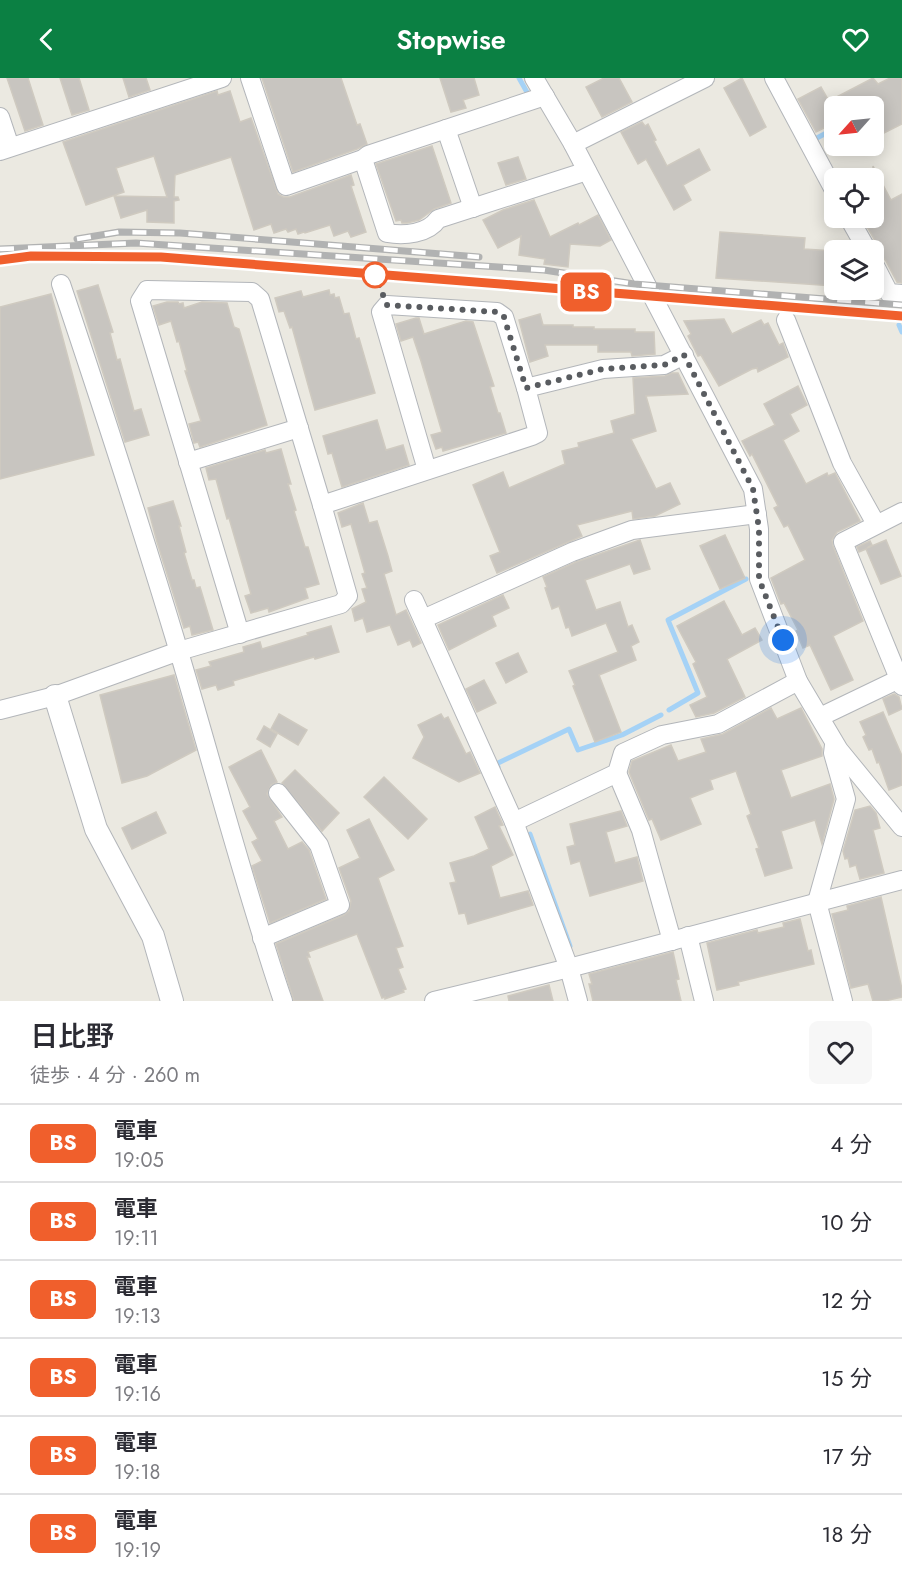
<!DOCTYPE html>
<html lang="ja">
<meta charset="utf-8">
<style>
:root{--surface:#fff;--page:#f7f7f7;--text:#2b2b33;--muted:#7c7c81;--line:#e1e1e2;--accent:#0b8043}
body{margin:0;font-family:Jost,"Noto Sans JP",sans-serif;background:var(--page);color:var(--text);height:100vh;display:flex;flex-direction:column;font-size:22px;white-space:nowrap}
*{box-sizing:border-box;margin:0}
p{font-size:20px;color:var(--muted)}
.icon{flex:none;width:33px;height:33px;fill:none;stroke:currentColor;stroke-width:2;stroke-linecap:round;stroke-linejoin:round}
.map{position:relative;height:923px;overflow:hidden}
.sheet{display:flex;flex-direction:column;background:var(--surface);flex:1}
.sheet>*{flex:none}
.badge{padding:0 12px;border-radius:9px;font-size:21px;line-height:39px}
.needle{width:39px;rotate:243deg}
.buttons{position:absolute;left:824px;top:18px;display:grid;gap:12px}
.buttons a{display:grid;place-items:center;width:60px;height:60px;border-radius:9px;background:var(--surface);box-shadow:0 3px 15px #0003;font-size:30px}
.you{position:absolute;width:30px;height:30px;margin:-15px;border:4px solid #fff;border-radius:50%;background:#1a73e8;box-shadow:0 0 0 9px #1a73e833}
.map>.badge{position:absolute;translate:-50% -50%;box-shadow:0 0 0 3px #fff}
.round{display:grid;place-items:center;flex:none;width:63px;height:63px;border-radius:9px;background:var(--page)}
.overview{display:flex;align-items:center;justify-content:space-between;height:102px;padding:0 30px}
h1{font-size:28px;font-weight:600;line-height:45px}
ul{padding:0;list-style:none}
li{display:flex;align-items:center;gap:18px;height:78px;padding:0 30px;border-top:2px solid var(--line)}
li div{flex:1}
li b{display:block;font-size:22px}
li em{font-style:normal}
li .badge{min-width:66px;font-weight:700;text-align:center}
header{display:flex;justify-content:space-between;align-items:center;height:78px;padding:0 30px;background:var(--accent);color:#fff;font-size:27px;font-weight:600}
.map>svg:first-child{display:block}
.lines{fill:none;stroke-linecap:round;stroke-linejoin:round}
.stream{stroke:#a5d2f6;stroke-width:5}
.building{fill:#c8c5c0;stroke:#cfcac0;stroke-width:1.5}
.minor-casing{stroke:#b3b6ba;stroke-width:20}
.tertiary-casing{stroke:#b3b6ba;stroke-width:24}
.minor{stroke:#fff;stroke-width:18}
.tertiary{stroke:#fff;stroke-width:22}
.rail-casing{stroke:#b1b2b2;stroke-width:7}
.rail{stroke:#fff;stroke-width:4.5;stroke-dasharray:14;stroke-linecap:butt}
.line-casing{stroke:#fff;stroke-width:14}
.line{stroke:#f05f2c;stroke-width:9}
.walk{stroke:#595c60;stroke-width:6;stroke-dasharray:0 10.8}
.stop-dot{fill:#fff;stroke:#f05f2c;stroke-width:3}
</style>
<header><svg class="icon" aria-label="back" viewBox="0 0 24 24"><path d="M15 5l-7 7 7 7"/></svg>Stopwise<svg class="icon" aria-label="heart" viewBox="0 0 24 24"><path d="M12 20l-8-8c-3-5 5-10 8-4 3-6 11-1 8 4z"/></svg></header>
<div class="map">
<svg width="902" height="923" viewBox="0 0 902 923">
<rect width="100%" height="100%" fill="#ebe9e1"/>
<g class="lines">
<!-- stream -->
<g class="stream">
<polyline points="519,0 528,16"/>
<polyline points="813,62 834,51"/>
<polyline points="899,247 902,254"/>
<polyline points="669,632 698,615 668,542 746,501"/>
<polyline points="498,689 496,686 569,651 578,672 622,657 661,637"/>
<polyline points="530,756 570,868"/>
</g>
</g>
<!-- building -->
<g class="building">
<polygon points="7,0 28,0 43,47 25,53"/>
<polygon points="60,0 79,0 89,32 72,37"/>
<polygon points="123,0 146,0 150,12 129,19"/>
<polygon points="262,0 341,0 357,47 360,46 367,66 357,71 293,94"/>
<polygon points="440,0 474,0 479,17 463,22 466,30 451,34"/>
<polygon points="604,0 619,0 632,24 602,39 586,9"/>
<polygon points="742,0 766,49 750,58 724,10"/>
<polygon points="873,0 878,6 890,0 902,0 902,46 880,57 873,42 873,28 834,28 834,45 816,54 798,21 821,9 829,23"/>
<polygon points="217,13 218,17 230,13 240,44 251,40 278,116 283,119 290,119 351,97 354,107 351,108 366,154 351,159 348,153 334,158 330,147 305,155 304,154 298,156 296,151 288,154 286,151 274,155 271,146 254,152 231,79 175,97 174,119 178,119 179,122 174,123 174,145 147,144 147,132 121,140 114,118 167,119 154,78 116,90 124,114 86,127 63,64"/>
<polygon points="642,44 645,48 648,46 656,62 654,63 667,88 699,71 710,92 683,107 691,122 674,132 646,81 638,86 621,54"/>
<polygon points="432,68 451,125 434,131 419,142 407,145 402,145 401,142 396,143 376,86"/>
<polygon points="518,79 526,101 506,107 498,85"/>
<polygon points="873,88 891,122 902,116 902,205 897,204 886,183 878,174 877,166 862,140 873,140"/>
<polygon points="534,122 550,159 578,145 579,147 598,137 611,162 600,168 570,166 568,189 544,186 545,181 519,177 521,158 498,170 483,142 503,132"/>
<polygon points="720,154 805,160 804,171 834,173 834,208 716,200"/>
<polygon points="98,207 113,254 110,255 117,282 120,281 134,333 141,331 149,357 125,364 77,213"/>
<polygon points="329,212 330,217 334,216 335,220 339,219 344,236 349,235 356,261 359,260 375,315 315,332 292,249 290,250 284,233 279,234 275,220 301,213 303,219"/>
<polygon points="51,216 94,377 0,401 0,229"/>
<polygon points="167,224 178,224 179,226 183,225 184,230 202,224 227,225 234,249 239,251 267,347 200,369 198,364 194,365 189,346 201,343 185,293 187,293 179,263 177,264 171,243 159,247 153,228"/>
<polygon points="540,236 543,247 573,247 573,249 594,249 594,251 635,251 635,254 654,254 655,276 632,278 631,274 598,274 598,267 545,267 548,278 530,284 519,242"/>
<polygon points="416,240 419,240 424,256 466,243 473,244 494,308 490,309 498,335 500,335 506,355 443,373 442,369 436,371 431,357 442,354 421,283 413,259 401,263 396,246"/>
<polygon points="724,241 732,256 761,242 764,247 768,245 779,267 783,265 788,279 758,294 757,290 752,291 719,308 701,277 698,278 688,258 691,256 684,243"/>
<polygon points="672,295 678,295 688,316 646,318 656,353 631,361 656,411 670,405 680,426 655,438 633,441 632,433 577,447 582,458 497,495 490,478 500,474 473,407 503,394 509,410 565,386 562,373 579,369 578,365 614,355 611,343 635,336 633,300 665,298"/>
<polygon points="798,308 807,327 790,336 799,353 783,362 806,406 827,395 828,398 835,395 860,443 837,454 832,462 833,468 863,543 833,558 853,602 831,612 810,567 803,570 796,553 798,552 784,525 781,526 771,500 805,482 788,447 784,449 774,430 778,428 752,376 750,378 742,363 775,347 764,326"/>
<polygon points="377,342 386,372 403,367 409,387 342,409 332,375 328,376 323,358"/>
<polygon points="281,371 291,406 288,406 296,432 294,433 305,469 308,469 319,506 305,510 308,520 269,534 268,530 251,535 245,518 251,516 229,440 227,441 216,401 209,402 206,390 265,372 266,375"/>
<polygon points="173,423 181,448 179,448 186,474 184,475 192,502 194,502 196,510 200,509 213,552 192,557 190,548 184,550 157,464 148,430"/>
<polygon points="363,425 369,445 377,443 388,478 392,493 384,496 396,537 406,532 421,565 413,569 410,562 398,567 390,547 367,554 363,540 355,543 352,531 366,524 362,511 367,510 362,496 365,495 351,446 342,449 338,435"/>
<polygon points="725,457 745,500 720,511 700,468"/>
<polygon points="640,462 650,491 634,496 630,486 585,502 596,532 620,524 628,549 632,547 639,564 631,568 636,582 599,597 621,654 595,664 573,608 575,607 569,593 618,574 606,545 572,558 569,549 566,550 559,528 552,531 545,510 547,509 543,499 576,484"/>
<polygon points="886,462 901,498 881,506 866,471 859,474 857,469 870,463 872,467 867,470"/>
<polygon points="503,517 509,530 492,538 496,548 449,572 438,547"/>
<polygon points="724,523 742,557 755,550 762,562 727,581 745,619 714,635 696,639 690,627 707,619 693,586 696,584 677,548"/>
<polygon points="331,548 339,574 315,581 314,579 233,603 234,607 218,612 216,607 202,611 196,592 211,588 209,584 244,574 243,569 260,564 262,571 308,557 307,555"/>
<polygon points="518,575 527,594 506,605 496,585"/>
<polygon points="174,597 196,672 147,698 122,705 100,617"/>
<polygon points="484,602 496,625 477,634 466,611"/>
<polygon points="894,616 899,619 902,631 889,637 883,621"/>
<polygon points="771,630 777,641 801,630 822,671 822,678 781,692 791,720 830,706 834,721 822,766 815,742 781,753 792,790 765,798 756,771 759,770 747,738 751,736 736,693 710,702 713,711 690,720 701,746 661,762 652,741 649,742 629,694 632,683 671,667 678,683 706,674 701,661 723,656"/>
<polygon points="883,634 902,678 902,707 889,712 879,684 877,685 872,671 869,672 863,659 866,657 860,644"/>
<polygon points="279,636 307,652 298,667 271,651"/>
<polygon points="441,636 444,641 448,639 466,676 470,674 480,695 459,704 413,680 424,659 418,647"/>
<polygon points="264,648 277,656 270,669 257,661"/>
<polygon points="261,672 277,704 271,707 267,716 282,739 274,743 288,771 302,764 309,772 326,821 270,845 252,788 262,783 252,764 258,761 243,733 250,729 229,689"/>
<polygon points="295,692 339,735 322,753 282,705"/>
<polygon points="384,699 427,741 408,761 364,719"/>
<polygon points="870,728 876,735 880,750 873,752 884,795 860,801 856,787 850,789 848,780 845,781 843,773 855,732"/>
<polygon points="495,729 503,747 499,748 513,777 491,788 500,820 528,813 533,827 468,846 465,835 459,836 456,825 450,805 456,804 450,785 474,778 489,771 475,739"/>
<polygon points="621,733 627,748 606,754 615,785 637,779 643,803 590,818 580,783 571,786 567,769 575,767 570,746"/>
<polygon points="156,734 166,755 132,771 122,750"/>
<polygon points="369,741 394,792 378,800 403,868 396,870 403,889 398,891 406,911 403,912 404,914 385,921 385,919 382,920 357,856 308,874 310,879 307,879 323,923 294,923 276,866 344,837 349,833 351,823 339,790 360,780 347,752"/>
<polygon points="881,819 902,911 902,919 885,923 873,923 868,906 851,910 832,836 848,832 847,828"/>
<polygon points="800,841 808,873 811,872 814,886 738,904 739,907 717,912 707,865 757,852 758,855 784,849 783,845"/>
<polygon points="673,874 679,901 676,902 681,923 593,923 589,906 592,906 589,896"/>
<polygon points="549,907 553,923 509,923 508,918"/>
</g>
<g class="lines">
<!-- minor casing -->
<g class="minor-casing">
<g id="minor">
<polyline points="250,0 286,108 363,81 368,77 545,18"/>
<polyline points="534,0 573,66 753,411 759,451 759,501 798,603 839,672 902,749"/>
<polyline points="774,0 834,112"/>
<polyline points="0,39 10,69"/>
<polyline points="446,51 473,130"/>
<polyline points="573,66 705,0"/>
<polyline points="0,73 222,0"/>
<path d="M363,81L387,155C404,158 428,156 438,141L587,93"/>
<polyline points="849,140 867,172"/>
<polyline points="873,184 889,215 902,216"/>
<path d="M61,206C102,328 142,451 179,574C214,691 244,808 283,923"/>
<polyline points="786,242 842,385 876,446"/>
<polyline points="188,384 299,350"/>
<polyline points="427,392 381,234 387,227 497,234 504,239 526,310"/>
<polyline points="902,434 843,464 902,608"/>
<polyline points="414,522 514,744 569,890 578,923"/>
<polyline points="423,541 572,474 632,452 757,436"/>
<polyline points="240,556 140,223 147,212 252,214 260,221 322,427"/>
<polyline points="0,632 55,618 179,573 341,526 348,518 322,427 532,358 538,355 526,310 603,291 664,287 684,277"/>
<polyline points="820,639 899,601"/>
<polyline points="834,667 833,675 846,721 817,824 843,923"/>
<polyline points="617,695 641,752 672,863"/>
<polyline points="514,744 617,695 623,675 662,657 718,646 798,603"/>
<polyline points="688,858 704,923"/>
<polyline points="262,860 340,827 319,767 278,715"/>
<polyline points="434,923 569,890 902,802"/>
</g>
</g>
<!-- tertiary casing -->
<g class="tertiary-casing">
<polyline id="tertiary" points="55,618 96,751 153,858 172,923"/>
</g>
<!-- minor -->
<use href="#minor" class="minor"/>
<!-- tertiary -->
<use href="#tertiary" class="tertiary"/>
<!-- rail casing -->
<g class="rail-casing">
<g id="rail">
<polyline points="77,161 119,154 180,155 479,179"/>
<polyline points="0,171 136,165 544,192 634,206 902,227"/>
<polyline points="0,182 31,179 161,179 902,238"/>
</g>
</g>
<!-- rail -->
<use href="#rail" class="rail"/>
</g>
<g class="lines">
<!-- line casing -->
<g class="line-casing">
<polyline id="line" points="0,182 31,178 161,179 902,238"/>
</g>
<!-- line -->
<use href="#line" class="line"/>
<!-- walk -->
<polyline class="walk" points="375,197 387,227 497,234 504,239 526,310 603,291 664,287 684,277 753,411 759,451 759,501 783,562"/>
</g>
<!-- markers -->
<circle class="stop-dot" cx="375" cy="197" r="12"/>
</svg>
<div class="buttons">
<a><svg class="needle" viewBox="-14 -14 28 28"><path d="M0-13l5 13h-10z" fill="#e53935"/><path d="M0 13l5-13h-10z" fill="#7c7c81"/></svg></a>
<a><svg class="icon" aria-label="locate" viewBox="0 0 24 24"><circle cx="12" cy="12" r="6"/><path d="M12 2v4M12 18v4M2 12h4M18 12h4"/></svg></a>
<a><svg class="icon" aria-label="layers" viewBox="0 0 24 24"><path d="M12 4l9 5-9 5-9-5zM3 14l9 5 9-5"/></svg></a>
</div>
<div class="you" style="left:783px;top:562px"></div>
<b class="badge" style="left:586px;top:214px;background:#f05f2c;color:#fff">BS</b>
</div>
<section class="sheet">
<div class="overview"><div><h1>日比野</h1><p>徒歩 · 4 分 · 260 m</p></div><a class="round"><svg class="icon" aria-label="heart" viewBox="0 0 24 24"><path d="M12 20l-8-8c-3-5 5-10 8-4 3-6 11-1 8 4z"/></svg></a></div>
<ul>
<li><span class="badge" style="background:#f05f2c;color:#fff">BS</span><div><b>電車</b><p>19:05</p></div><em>4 分</em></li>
<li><span class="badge" style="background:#f05f2c;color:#fff">BS</span><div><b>電車</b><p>19:11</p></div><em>10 分</em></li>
<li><span class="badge" style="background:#f05f2c;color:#fff">BS</span><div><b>電車</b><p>19:13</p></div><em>12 分</em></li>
<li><span class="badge" style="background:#f05f2c;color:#fff">BS</span><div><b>電車</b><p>19:16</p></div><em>15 分</em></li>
<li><span class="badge" style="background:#f05f2c;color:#fff">BS</span><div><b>電車</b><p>19:18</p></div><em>17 分</em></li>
<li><span class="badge" style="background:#f05f2c;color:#fff">BS</span><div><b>電車</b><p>19:19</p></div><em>18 分</em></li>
</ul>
</section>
